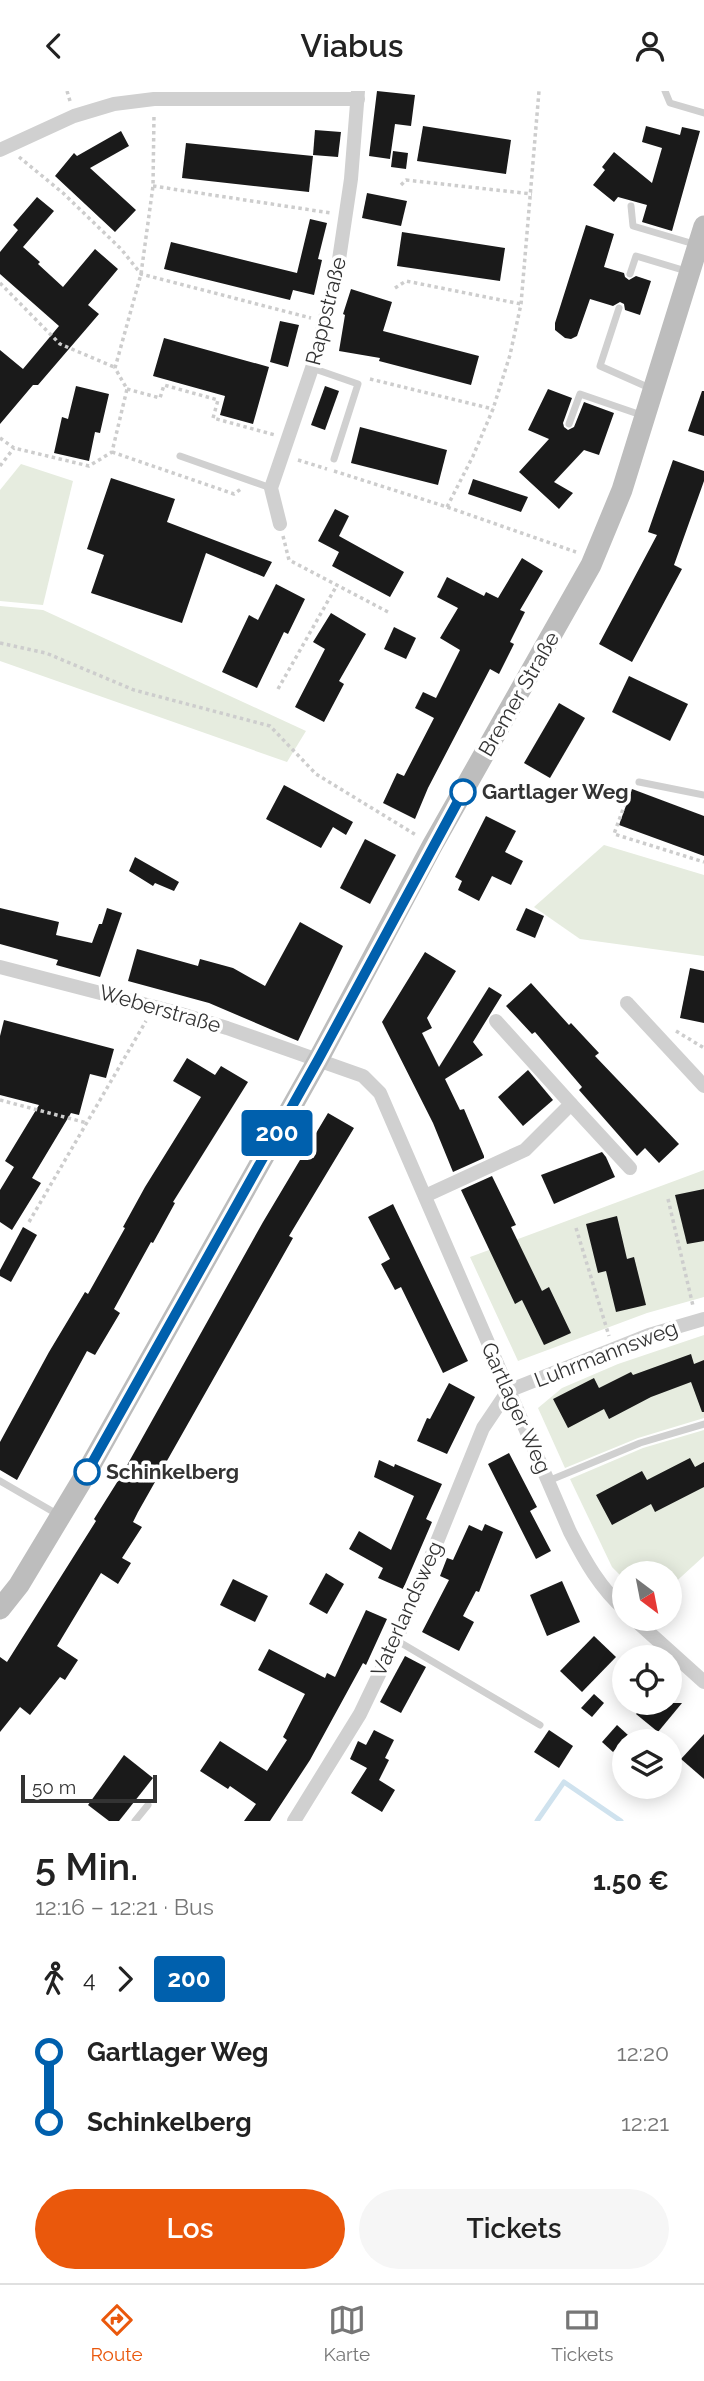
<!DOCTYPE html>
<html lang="de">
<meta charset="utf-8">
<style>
:root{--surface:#fff;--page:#f6f6f6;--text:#222;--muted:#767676;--line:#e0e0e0;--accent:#ea580c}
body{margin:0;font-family:Raleway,sans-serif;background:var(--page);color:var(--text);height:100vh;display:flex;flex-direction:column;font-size:26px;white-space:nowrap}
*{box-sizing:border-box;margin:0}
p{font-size:23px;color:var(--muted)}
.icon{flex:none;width:38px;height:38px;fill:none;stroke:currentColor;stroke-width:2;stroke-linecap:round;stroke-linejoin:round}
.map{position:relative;height:1730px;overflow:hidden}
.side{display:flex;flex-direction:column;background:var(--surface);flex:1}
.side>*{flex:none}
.badge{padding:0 14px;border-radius:5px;font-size:24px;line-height:46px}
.needle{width:46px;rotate:148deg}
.buttons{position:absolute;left:612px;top:1470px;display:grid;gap:14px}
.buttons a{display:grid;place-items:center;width:70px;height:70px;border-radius:50%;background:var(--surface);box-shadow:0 4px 18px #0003;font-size:35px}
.scale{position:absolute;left:21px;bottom:18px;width:136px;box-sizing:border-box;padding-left:7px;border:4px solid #333;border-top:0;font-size:19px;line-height:24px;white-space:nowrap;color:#333;-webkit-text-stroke:5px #fff;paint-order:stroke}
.map>.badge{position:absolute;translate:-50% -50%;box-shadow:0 0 0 4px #fff}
.legs{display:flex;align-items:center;gap:10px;height:77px;padding:0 35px;font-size:23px}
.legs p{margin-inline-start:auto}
.summary{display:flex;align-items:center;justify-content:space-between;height:119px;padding:0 35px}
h1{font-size:38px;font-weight:600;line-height:52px}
.button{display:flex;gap:14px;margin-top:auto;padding:14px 35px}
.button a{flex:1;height:80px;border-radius:42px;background:var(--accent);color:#fff;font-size:28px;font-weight:600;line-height:80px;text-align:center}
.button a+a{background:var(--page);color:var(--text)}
ul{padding:0 35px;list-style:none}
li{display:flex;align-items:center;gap:24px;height:70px;font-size:26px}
li i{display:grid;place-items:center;width:10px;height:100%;margin:0 9px;background:currentColor}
li i::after{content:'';width:18px;height:18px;margin:-9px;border:5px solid;border-radius:50%;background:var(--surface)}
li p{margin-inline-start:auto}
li:first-child i{background:linear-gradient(#0000 50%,currentColor 0)}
li:last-child i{background:linear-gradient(currentColor 50%,#0000 0)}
header{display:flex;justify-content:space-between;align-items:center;height:91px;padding:0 35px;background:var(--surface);font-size:32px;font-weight:600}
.menu{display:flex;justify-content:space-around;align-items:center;height:98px;border-top:2px solid var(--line);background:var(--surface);font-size:19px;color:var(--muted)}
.menu a{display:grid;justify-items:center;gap:4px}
.menu .current{color:var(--accent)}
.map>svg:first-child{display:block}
.green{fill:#e6ecdf}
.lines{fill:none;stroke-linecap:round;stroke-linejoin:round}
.stream{stroke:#cfe2ee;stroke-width:5}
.building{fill:#1a1a1a}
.path{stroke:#cdcdcd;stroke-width:3.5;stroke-dasharray:3.5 3.5;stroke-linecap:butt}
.lane{stroke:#d0d0d0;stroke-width:7}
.street{stroke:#d0d0d0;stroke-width:14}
.secondary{stroke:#bdbdbd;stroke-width:21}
.line-1-casing{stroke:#fff;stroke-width:16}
.line-1{stroke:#0060ad;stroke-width:10}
.stop-1-dot{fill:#fff;stroke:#0060ad;stroke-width:3.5}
.labels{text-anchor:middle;stroke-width:7;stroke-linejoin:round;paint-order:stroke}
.street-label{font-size:21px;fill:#333;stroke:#fff}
.stop-label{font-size:21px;font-weight:bold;fill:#333;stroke:#fff;text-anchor:start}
</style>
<header><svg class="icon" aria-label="back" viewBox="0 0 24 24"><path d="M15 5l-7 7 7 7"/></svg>Viabus<svg class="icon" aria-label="person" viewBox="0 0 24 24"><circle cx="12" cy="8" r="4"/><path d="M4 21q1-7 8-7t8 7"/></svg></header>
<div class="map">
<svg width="704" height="1730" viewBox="0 0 704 1730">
<rect width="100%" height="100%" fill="#fff"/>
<!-- green -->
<g class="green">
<polygon points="21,373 73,390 43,514 0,510 0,399"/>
<polygon points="0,515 43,519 306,640 287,671 0,570"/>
<polygon points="604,754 704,784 704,865 580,848 534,816"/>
<polygon points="704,1079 704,1206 647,1222 518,1270 470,1166"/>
<polygon points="704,1244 704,1327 638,1347 565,1377 538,1317 562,1297 618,1273"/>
<polygon points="704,1339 704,1465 670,1496 670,1482 625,1482 625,1489 612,1476 570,1388 643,1357"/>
</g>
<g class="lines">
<!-- stream -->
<polyline class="stream" points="537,1730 564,1691 621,1730"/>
</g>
<!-- building -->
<g class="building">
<polygon points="377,0 415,4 411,35 395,33 390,68 369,65"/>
<polygon points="423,35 511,49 506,83 417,70"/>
<polygon points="646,35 680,44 682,36 700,40 672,140 642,131 647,114 618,106 614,111 593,94 605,79 602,76 614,61 652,92 662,57 642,51"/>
<polygon points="315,39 341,41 338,66 313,64"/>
<polygon points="121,40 129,55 90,77 136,119 115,141 55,85 74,62 77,65"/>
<polygon points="186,52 313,65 309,101 182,87"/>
<polygon points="393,60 408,62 406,78 391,76"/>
<polygon points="367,102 407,110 401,135 362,127"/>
<polygon points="37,106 54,120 23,156 40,171 38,173 63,196 95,158 118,178 88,214 99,223 38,294 33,294 0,333 0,259 23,278 59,235 0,183 0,161 18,139 13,134"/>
<polygon points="310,128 327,132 318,168 322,169 314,204 293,199 290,209 164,178 171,151 297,182"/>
<polygon points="586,134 614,143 604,176 624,182 625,186 629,189 636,185 651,190 640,224 625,219 624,213 620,211 613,215 590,208 577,245 571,248 565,247 555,239 555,232"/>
<polygon points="402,141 505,157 500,190 397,175"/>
<polygon points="351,198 392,211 383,240 479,265 471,294 379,270 380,267 339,260 345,224 343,223"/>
<polygon points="280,230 299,234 288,276 270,271"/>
<polygon points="164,247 269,276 253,333 220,324 225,305 153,285"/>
<polygon points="76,295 109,303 100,342 95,341 89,370 54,362 62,326 68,328"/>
<polygon points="325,295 339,300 325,339 311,334"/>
<polygon points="548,298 572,307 563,332 564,336 568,339 574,336 584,311 614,322 599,364 584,359 554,391 573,402 559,418 519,381 549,348 528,339"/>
<polygon points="702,300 704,300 704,345 688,340"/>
<polygon points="360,336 447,359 438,394 351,372"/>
<polygon points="673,369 704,380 704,390 674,474 682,478 632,571 599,553 657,444 648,441"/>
<polygon points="111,387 175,408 167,431 272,471 264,486 206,462 182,532 91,502 104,464 87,458"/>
<polygon points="473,388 528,406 521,421 468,403"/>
<polygon points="335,418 349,425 339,445 404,481 390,506 332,475 339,461 318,450"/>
<polygon points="522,467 543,480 520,519 525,521 510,551 514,553 499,583 490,578 428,697 415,728 383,712 397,682 404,685 434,627 415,617 423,601 436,607 460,559 440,547 458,517 437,506 447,486 484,505 486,501 498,507"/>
<polygon points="276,493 305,508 288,543 284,541 257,597 222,581 249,524 258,529"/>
<polygon points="331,522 366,543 339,590 344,593 324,631 295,616 325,558 313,551"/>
<polygon points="394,536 416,547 406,568 384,558"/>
<polygon points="629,585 688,613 670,650 612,621"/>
<polygon points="559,612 585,627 550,687 524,672"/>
<polygon points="284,694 353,731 346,744 333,736 321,757 266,728"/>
<polygon points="632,698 704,725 704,765 619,734"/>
<polygon points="486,725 516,740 505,761 523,770 511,794 492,785 479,810 458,799 462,790 455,786"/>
<polygon points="365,748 396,764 370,813 340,797"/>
<polygon points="135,766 179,791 174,800 155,792 153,795 129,780"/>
<polygon points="0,817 59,831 56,844 92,852 99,833 102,833 107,817 122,822 100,886 56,874 58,869 0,853"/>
<polygon points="526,817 544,825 535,847 516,839"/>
<polygon points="300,831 343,855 298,950 209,912 128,890 137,858 198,875 200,868 233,877 265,895"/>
<polygon points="425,861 456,880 427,927 432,937 422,942 439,976 489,896 502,904 473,951 483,964 445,988 460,1019 464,1018 484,1065 484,1067 453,1081 433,1032 382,931"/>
<polygon points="690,877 704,880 704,932 680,927"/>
<polygon points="531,892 569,934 571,932 599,962 595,965 679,1053 659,1072 645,1057 637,1065 579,999 582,996 535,941 532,943 506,915"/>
<polygon points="4,929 114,958 106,987 90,983 79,1024 71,1022 32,1087 41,1092 12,1139 0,1131 0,1099 14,1076 5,1070 39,1014 0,1004 0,945"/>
<polygon points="187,967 215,984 221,975 248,991 173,1111 175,1112 153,1152 151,1151 114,1218 120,1222 95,1264 87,1260 17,1389 0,1379 0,1351 49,1261 85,1201 88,1203 125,1137 123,1136 145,1096 201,1006 173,990"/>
<polygon points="528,979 553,1009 523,1035 498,1006"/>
<polygon points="328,1022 354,1037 289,1145 293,1147 138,1421 133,1431 142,1436 122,1467 131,1472 118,1493 101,1482 57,1555 78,1569 65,1589 60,1586 30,1624 20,1616 0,1641 0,1566 7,1571 96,1430 94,1428 121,1385 263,1131"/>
<polygon points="602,1061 606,1066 615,1086 554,1113 541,1084"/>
<polygon points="492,1085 516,1134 511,1136 542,1200 549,1196 571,1242 544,1254 522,1209 515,1213 461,1099"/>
<polygon points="704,1098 704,1150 687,1153 675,1104"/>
<polygon points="393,1113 468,1270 443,1282 401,1196 395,1199 381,1173 390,1168 368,1126"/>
<polygon points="617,1125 627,1168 634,1166 646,1214 616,1221 606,1180 598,1182 586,1133"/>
<polygon points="23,1136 37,1144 11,1191 0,1185 0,1179"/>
<polygon points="691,1263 694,1273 704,1269 704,1321 702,1321 691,1291 651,1306 609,1328 604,1318 568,1337 553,1308 594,1287 599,1297 631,1281 633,1284"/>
<polygon points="449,1292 475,1306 447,1363 417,1350 427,1327 430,1328"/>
<polygon points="509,1362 537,1416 530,1420 551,1460 536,1468 488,1373"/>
<polygon points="690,1367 695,1376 704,1371 704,1396 655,1421 651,1413 612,1434 596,1404 642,1380 647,1389"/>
<polygon points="379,1369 394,1376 395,1373 442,1393 426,1428 432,1431 403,1498 378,1487 383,1477 349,1458 359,1440 391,1459 414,1405 374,1386"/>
<polygon points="485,1433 503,1441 479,1501 476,1500 463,1525 474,1531 459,1560 422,1541 449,1489 440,1485 447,1467 453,1469 469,1434 482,1440"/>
<polygon points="326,1482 344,1493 327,1523 309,1513"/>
<polygon points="233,1488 268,1505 255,1531 220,1514"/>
<polygon points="562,1490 580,1531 547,1545 530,1504"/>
<polygon points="366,1519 387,1528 366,1574 363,1572 310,1669 270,1730 244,1730 256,1713 230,1695 228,1698 200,1680 220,1650 267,1680 287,1649 283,1646 305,1603 258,1579 269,1558 325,1587 327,1582 335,1586"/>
<polygon points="594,1545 616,1566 582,1601 560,1580"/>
<polygon points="405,1565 426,1576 401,1622 380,1611"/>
<polygon points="594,1603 604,1612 592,1626 581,1617"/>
<polygon points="646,1612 682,1612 658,1641 636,1623"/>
<polygon points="617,1634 628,1644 613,1661 602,1651"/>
<polygon points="374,1639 394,1649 385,1667 389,1669 379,1689 395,1699 382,1721 351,1702 367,1677 350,1668 358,1650 366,1654"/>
<polygon points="549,1639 573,1655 559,1677 534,1661"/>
<polygon points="704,1643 704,1688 681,1668"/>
<polygon points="124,1664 153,1687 119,1730 109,1730 88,1714"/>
</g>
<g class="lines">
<!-- path -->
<g class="path">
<polyline points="67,0 70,10"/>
<polyline points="19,66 63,102 121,158 141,183 311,227"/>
<polyline points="401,94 406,89 532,103"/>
<polyline points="153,95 331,122"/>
<polyline points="0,192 60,253 114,276"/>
<polyline points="395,197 406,190 521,213"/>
<polyline points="370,288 493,318"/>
<polyline points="127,298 160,307 164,294 218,309 213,327 275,344"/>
<polyline points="0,347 14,357 89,375 112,361 127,298 115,277 141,183 153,95 154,24"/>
<polyline points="112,361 234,403 241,398"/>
<polyline points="298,369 327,378"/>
<polyline points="0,375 14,357"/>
<polyline points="334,380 447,416 576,461"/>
<polyline points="447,416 473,365 493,318 510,264 521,213 539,0"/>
<polyline points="283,445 289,469 390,522"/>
<polyline points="0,552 46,562 134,599 270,635 316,683 416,744"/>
<polyline points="278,598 337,494"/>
<polyline points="630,699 614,743 704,771"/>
<polyline points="676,940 704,957"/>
<polyline points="0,1009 87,1032"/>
<polyline points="668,1108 693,1215"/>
<polyline points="29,1131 146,930"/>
<polyline points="576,1137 609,1245"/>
</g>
<!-- lane -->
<g class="lane">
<polyline points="665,0 670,12 704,22"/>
<polyline points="631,115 633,135 694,153"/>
<polyline points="630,183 636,165 686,180"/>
<polyline points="619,217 600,275 652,298"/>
<polyline points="312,277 358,293 334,368"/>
<polyline points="569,333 580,303 644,325"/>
<polyline points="180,365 271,397"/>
<polyline points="639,691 704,704"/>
<polyline points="0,1390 57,1423"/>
<polyline points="548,1390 640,1352 704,1333"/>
<polyline points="396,1549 540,1634"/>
<polyline points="135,1730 148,1714"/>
</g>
<!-- street -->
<g class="street">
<polyline points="0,59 74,25 114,13 154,8 358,8"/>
<polyline points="280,433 271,397 312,277 337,182 351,88 358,0"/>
<path d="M0,876L174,921L227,937L363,985L380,1002L570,1441C585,1470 600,1497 625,1519"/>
<polyline points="627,912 704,995"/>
<polyline points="571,1013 630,1077"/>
<polyline points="425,1105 525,1059 571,1013 496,930"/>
<polyline points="634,1528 704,1591"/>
<polyline points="294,1730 360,1623 407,1525 483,1337 508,1300 649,1244 704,1228"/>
</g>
<!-- secondary -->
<polyline class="secondary" points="0,1518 19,1494 84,1386 318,969 432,755 591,474 622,399 704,135"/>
</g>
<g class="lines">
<!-- line-1 casing -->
<g class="line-1-casing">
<polyline id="line-1" points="87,1381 318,969 463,701"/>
</g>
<!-- line-1 -->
<use href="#line-1" class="line-1"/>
</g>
<!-- markers -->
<g class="stop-1-dot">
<circle cx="463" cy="701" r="12"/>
<circle cx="87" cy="1381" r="12"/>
</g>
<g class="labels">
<!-- street labels -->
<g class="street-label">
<text transform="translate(326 220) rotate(-76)" y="7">Rappstraße</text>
<text transform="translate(519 603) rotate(-60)" y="7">Bremer Straße</text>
<text transform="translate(160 918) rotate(16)" y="7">Weberstraße</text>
<text transform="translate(606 1263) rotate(-21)" y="7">Luhrmannsweg</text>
<text transform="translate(516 1317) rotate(66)" y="7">Gartlager Weg</text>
<text transform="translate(407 1518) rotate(-66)" y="7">Vaterlandsweg</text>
</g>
<!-- stop labels -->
<g class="stop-label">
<text x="482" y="708">Gartlager Weg</text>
<text x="106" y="1388">Schinkelberg</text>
</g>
</g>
</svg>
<div class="buttons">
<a><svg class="needle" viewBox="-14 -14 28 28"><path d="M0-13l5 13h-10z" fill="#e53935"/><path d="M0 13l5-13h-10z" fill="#767676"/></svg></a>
<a><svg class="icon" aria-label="locate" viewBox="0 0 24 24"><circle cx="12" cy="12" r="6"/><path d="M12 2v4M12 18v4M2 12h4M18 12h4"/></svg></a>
<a><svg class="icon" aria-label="layers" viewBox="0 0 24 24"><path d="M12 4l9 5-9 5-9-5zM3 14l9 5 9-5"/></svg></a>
</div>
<div class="scale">50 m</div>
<b class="badge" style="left:277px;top:1042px;background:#0060ad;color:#fff">200</b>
</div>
<section class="side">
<div class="summary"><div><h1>5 Min.</h1><p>12:16 – 12:21 · Bus</p></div><b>1.50 €</b></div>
<div class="legs"><svg class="icon" aria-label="walk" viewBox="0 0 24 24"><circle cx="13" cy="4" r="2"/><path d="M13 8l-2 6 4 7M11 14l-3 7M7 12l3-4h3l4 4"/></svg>4<svg class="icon" aria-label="forward" viewBox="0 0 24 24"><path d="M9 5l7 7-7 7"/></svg><b class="badge" style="background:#0060ad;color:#fff">200</b></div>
<ul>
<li><i style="color:#0060ad"></i><b>Gartlager Weg</b><p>12:20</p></li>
<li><i style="color:#0060ad"></i><b>Schinkelberg</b><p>12:21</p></li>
</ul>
<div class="button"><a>Los</a><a>Tickets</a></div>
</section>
<nav class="menu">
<a class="current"><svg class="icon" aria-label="directions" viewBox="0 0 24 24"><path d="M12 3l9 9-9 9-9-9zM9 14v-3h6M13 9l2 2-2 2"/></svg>Route</a>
<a><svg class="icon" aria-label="map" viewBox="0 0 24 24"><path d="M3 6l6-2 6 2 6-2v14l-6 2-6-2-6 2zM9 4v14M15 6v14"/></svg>Karte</a>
<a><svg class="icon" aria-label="tickets" viewBox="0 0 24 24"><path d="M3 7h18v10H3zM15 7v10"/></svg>Tickets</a>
</nav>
